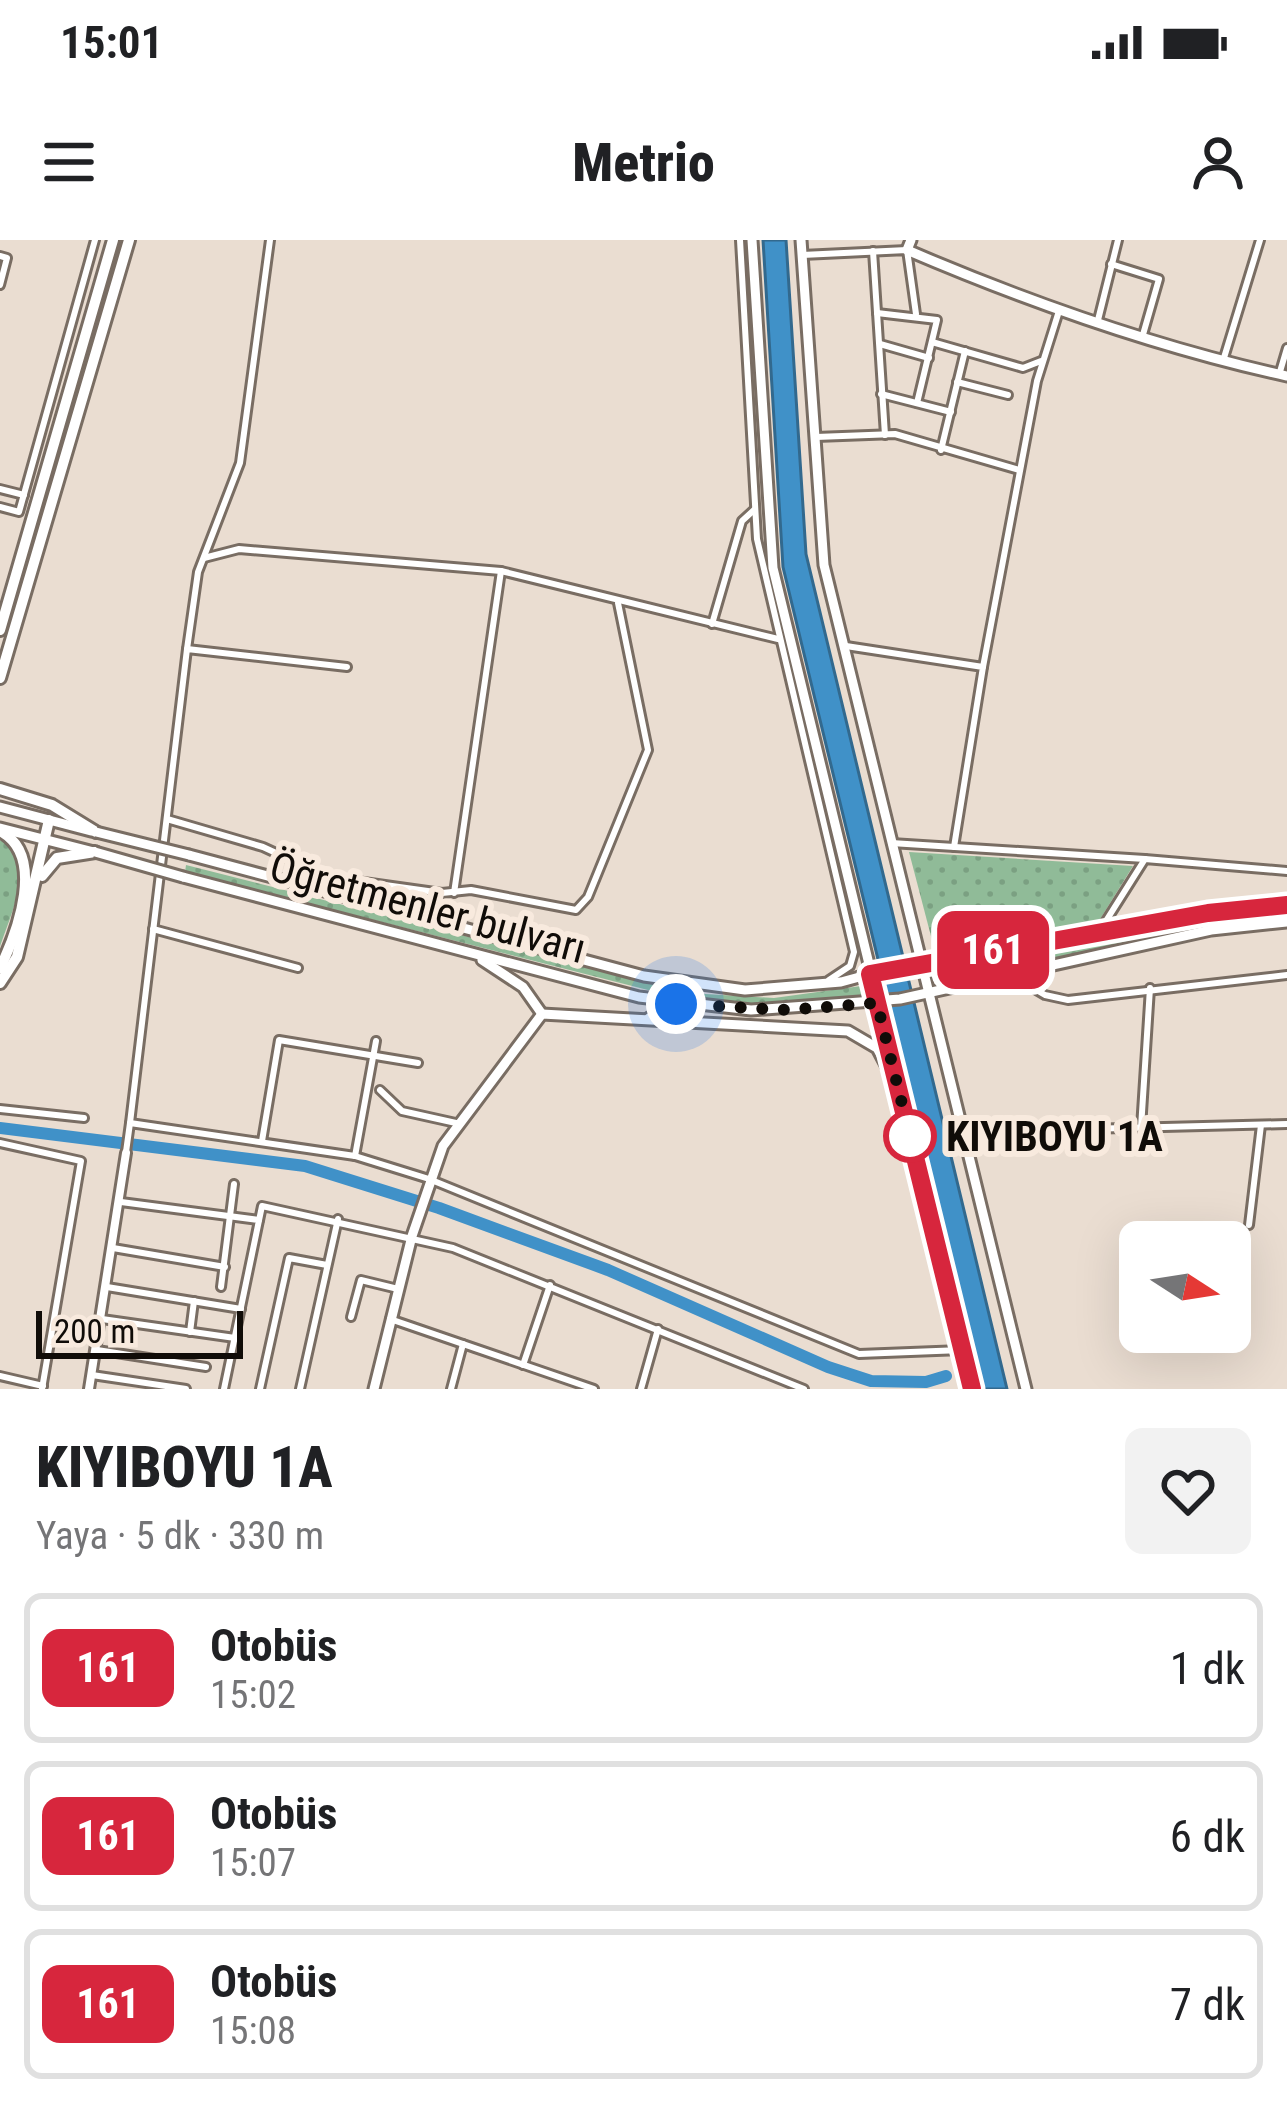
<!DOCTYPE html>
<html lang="tr">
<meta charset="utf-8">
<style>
:root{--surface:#fff;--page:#f2f2f2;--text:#202124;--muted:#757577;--line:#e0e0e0}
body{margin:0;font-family:"Roboto Condensed",sans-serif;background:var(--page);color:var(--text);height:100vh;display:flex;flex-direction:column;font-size:45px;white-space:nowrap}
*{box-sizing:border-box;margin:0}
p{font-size:39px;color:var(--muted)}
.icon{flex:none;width:66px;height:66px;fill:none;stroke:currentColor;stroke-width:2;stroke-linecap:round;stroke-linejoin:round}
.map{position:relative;height:1149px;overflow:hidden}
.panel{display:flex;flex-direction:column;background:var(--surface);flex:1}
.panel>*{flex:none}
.badge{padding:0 24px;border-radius:18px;font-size:42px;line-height:78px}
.needle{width:78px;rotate:102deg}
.buttons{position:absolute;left:1119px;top:981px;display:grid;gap:24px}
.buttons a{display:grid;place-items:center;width:132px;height:132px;border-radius:18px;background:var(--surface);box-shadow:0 12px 48px #0002;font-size:60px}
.scale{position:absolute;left:36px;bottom:30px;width:207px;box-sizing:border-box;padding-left:12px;border:6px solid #100c08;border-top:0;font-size:33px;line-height:42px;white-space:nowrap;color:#100c08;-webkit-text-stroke:9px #f8eade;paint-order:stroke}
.you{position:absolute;width:60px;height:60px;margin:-30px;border:9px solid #fff;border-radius:50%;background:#1a73e8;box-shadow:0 0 0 18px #1a73e833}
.map>.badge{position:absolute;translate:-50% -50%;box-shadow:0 0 0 6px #fff}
.round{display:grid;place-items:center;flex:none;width:126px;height:126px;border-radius:18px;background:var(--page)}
.overview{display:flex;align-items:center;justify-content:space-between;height:204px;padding:0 36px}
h1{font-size:57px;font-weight:800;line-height:90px}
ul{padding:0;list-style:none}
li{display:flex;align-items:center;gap:36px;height:150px;margin:0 24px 18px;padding:0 12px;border:6px solid var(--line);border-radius:18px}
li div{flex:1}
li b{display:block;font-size:45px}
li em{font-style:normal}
li .badge{min-width:132px;font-weight:700;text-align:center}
.status{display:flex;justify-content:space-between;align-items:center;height:84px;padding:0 60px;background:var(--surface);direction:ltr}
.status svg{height:33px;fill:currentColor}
header{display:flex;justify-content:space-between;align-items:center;height:156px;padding:0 36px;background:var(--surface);font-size:54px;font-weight:800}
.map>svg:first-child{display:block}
.grass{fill:url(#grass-dots)}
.water{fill:#4091c8;stroke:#32698e;stroke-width:3}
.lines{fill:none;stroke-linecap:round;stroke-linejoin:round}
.river{stroke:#4091c8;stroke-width:12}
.minor-casing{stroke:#796d63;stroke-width:12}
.tertiary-casing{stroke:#796d63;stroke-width:14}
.secondary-casing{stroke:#796d63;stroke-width:15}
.primary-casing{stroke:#796d63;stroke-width:15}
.trunk-casing{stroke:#796d63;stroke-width:16}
.minor{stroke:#fff;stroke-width:6}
.tertiary{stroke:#fff;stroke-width:8}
.secondary{stroke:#fff;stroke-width:9}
.primary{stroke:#fff;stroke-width:9}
.trunk{stroke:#fff;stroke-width:10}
.primary-bridge-casing{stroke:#796d63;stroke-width:15;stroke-linecap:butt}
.primary-bridge{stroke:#fff;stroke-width:9}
.line-casing{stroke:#fff;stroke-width:27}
.line{stroke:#d7263d;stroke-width:18}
.walk{stroke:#100c08;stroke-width:12;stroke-dasharray:0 21.6}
.stop-dot{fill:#fff;stroke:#d7263d;stroke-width:6}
.labels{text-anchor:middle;stroke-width:12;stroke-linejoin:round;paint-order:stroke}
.street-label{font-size:42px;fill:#100c08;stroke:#f8eade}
.stop-label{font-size:42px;font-weight:bold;fill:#100c08;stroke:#f8eade;text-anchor:start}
</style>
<div class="status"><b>15:01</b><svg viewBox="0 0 49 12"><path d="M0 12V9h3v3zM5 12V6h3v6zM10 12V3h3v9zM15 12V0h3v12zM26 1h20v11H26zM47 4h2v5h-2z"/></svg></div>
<header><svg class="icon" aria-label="menu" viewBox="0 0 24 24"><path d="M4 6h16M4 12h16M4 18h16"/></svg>Metrio<svg class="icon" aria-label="person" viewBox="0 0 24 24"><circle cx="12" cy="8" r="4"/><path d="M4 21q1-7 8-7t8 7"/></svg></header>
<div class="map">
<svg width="1287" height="1149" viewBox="0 0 1287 1149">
<defs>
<pattern id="grass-dots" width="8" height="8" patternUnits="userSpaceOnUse" patternTransform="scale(3)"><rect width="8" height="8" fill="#90bb98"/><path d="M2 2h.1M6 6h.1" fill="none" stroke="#7ba082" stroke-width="1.8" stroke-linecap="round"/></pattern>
</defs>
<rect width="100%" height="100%" fill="#eaddd1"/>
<!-- grass -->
<g class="grass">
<path d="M0,600C39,619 10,676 0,707Z"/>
<polygon points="909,612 1133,626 1099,681 952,709 932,700"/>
<polygon points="186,625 689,753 774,758 861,746 862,760 773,766 687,760 185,632"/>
<polygon points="1287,669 1287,676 1220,683 938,744 935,729 1220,676"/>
</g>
<!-- water -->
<polygon class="water" points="763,0 786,0 806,314 1007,1149 982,1149 783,327"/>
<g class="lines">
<!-- river -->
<polyline class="river" points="0,888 305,926 439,968 608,1030 828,1127 871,1141 926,1142 946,1136"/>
<!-- minor casing -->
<g class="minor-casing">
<g id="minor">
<polyline points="740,0 757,299 854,712 850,726 829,740"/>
<polyline points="873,11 885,195"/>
<polyline points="802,15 907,10 916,74"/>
<polyline points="0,16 7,18 0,45"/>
<polyline points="1111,24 1159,39 1142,98"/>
<polyline points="877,73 937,80 917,163"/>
<polyline points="1097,84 1118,0"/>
<polyline points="932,102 1023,128 1041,121"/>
<polyline points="880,104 929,118"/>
<polyline points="1223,121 1260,0"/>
<polyline points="1279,135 1287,108"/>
<polyline points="957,142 1008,155"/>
<polyline points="881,154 951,172"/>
<polyline points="816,197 895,194 1019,230"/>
<polyline points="941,210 965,111"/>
<polyline points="0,249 24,255"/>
<polyline points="0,267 19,272 95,0"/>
<polyline points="204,318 239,309 501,331 778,399"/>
<polyline points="712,384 742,281 754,270"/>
<polyline points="846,406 983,427 954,607"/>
<polyline points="187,409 198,332 240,223 270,0"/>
<polyline points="983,427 1037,141 1059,71"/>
<polyline points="167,579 263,607 328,637 442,653 471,650 576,670 588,657 648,510 618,363"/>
<polyline points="891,603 1145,619"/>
<polyline points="454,653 501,331"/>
<polyline points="153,689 298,728"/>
<polyline points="1099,692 1145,619 1287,631"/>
<polyline points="1011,735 1045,755 1068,760 1287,735"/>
<polyline points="380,850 402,871 456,883"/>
<polyline points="0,869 84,878"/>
<polyline points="130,883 187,409 347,427"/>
<polyline points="1141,888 1150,748"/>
<polyline points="962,892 1287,884"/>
<polyline points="262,901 279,800 418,823"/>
<polyline points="0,903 81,921 42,1149"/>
<polyline points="126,912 130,883 355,916 429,939 859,1114 962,1110"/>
<polyline points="355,916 376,801"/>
<polyline points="121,962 259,980"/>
<polyline points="1249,985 1261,885"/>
<polyline points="113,1008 225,1027"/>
<polyline points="107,1047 241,1069"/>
<polyline points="221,1047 234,944"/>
<polyline points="351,1077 361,1040 398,1049"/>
<polyline points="102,1079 235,1098"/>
<polyline points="390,1079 594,1149"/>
<polyline points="190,1092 194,1061"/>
<polyline points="97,1110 206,1127"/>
<polyline points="523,1125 550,1045"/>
<polyline points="92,1135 186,1149"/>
<polyline points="0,1136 43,1146"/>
<polyline points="224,1149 262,966 453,1008 804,1149"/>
<polyline points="260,1149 289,1018 327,1025"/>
<polyline points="300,1149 338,979"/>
<polyline points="451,1149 463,1104"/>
<polyline points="641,1149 658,1089"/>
</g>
</g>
<!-- tertiary casing -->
<g class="tertiary-casing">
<polyline id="tertiary" points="89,1149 126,913"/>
</g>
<!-- secondary casing -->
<g class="secondary-casing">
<g id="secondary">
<path d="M911,0L907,10C1031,63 1155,107 1287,136"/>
<polyline points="374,1149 412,996 443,906 542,774 848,791 877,808 895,842"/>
</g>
</g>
<!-- primary casing -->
<g class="primary-casing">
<g id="primary">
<polyline points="752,0 773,328 972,1149"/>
<polyline points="801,0 824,325 1026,1149"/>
<polyline points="0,567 91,591"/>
<polyline points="0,588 94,612"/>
<polyline points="189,615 644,736 745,750 841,742 907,724 1287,665"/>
<polyline points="183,637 639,757 751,770 900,759 1211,690 1287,682"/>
<polyline points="482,720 523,747 542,774"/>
<polyline points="649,778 676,764"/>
</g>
</g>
<!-- trunk casing -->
<g class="trunk-casing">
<g id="trunk">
<polyline points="0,390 113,0"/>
<polyline points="0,438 129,0"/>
<polyline points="0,549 52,565 96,592"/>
<path d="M0,591C46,615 18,691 0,728"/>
<polyline points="42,636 57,618 95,612"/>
<polyline points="0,743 17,717 49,580"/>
</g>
</g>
<!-- minor -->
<use href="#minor" class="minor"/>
<!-- tertiary -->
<use href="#tertiary" class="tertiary"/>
<!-- secondary -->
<use href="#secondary" class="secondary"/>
<!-- primary -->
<use href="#primary" class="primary"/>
<!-- trunk -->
<use href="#trunk" class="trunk"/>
<!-- primary-bridge casing -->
<g class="primary-bridge-casing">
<g id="primary-bridge">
<polyline points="96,592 189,615"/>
<polyline points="95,612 183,637"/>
</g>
</g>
<!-- primary-bridge -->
<use href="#primary-bridge" class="primary-bridge"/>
</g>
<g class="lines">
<!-- line casing -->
<g class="line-casing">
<polyline id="line" points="972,1149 870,734 1208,673 1287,665"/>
</g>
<!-- line -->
<use href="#line" class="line"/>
<!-- walk -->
<polyline class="walk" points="676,764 787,770 877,763 910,896"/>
</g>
<!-- markers -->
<circle class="stop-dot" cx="910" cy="896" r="24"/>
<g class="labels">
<!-- street labels -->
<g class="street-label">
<text transform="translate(428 667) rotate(15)" y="15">Öğretmenler bulvarı</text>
</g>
<!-- stop labels -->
<g class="stop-label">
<text x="946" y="911">KIYIBOYU 1A</text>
</g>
</g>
</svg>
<div class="buttons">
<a><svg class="needle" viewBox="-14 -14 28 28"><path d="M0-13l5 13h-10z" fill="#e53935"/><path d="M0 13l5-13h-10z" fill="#757577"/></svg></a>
</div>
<div class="scale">200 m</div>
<div class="you" style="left:676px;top:764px"></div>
<b class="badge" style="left:993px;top:710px;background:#d7263d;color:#fff">161</b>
</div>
<section class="panel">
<div class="overview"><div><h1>KIYIBOYU 1A</h1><p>Yaya · 5 dk · 330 m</p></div><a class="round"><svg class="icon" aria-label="heart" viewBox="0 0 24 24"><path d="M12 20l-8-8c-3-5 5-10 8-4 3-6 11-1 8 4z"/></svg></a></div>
<ul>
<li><span class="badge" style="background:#d7263d;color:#fff">161</span><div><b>Otobüs</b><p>15:02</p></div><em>1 dk</em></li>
<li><span class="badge" style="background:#d7263d;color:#fff">161</span><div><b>Otobüs</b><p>15:07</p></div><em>6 dk</em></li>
<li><span class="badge" style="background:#d7263d;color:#fff">161</span><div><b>Otobüs</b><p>15:08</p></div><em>7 dk</em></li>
</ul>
</section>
